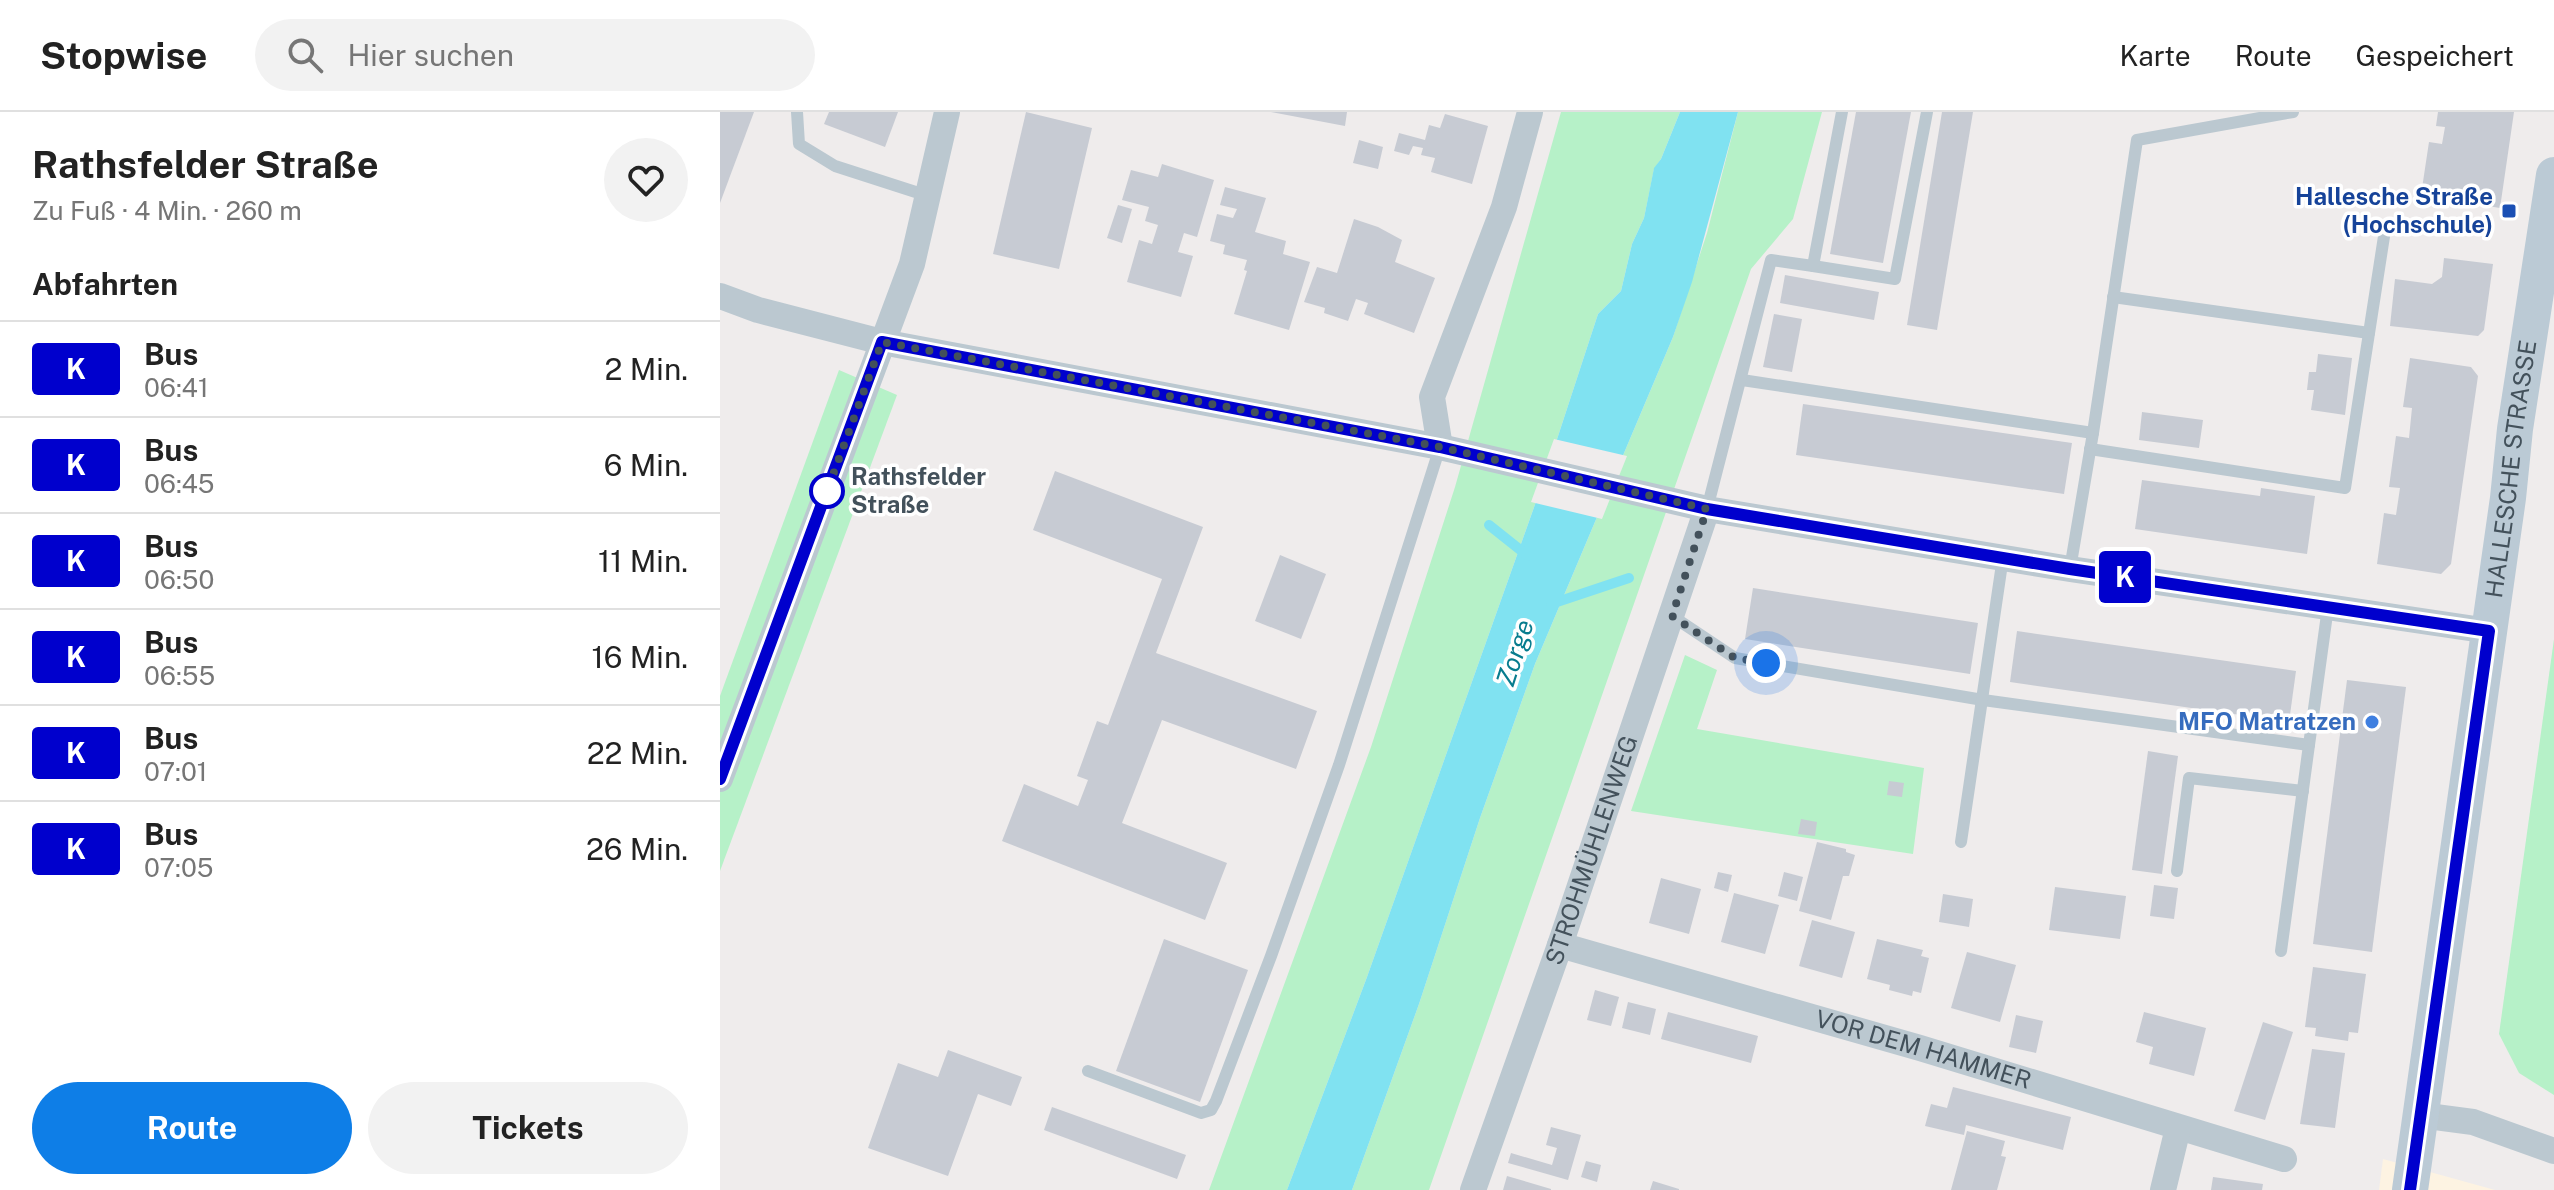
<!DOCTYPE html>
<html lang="de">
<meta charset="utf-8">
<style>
:root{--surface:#fff;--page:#f2f2f2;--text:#222;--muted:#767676;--line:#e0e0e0;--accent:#0e7ee7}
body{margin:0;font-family:"Public Sans",sans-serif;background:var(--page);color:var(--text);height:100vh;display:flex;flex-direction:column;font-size:30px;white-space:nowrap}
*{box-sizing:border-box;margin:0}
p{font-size:26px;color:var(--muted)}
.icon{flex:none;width:44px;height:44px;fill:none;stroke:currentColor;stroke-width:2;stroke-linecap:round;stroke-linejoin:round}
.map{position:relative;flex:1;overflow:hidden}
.sheet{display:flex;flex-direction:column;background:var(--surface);width:720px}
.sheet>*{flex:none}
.badge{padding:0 16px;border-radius:6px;font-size:28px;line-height:52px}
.you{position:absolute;width:40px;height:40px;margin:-20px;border:6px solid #fff;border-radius:50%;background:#1a73e8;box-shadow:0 0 0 12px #1a73e833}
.map>.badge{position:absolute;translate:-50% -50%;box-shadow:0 0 0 4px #fff}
h2{padding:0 32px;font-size:30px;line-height:72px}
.round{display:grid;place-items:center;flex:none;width:84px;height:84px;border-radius:42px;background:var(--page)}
.head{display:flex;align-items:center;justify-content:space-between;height:136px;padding:0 32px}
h1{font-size:38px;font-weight:700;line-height:60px}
.button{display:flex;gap:16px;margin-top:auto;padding:16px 32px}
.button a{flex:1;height:92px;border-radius:48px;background:var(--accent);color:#fff;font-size:32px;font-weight:700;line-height:92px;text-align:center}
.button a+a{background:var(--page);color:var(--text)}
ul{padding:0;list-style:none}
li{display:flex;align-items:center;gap:24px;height:96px;padding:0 32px;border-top:2px solid var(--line)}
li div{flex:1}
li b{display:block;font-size:30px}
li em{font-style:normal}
li .badge{min-width:88px;font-weight:700;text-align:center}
header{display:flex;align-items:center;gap:48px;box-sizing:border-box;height:112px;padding:0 40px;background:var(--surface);border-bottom:2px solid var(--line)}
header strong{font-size:38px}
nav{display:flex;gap:44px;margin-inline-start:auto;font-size:28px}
.search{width:560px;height:72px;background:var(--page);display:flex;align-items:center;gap:20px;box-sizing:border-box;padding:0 28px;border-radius:44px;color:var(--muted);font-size:30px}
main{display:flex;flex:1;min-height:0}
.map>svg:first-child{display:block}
.commercial{fill:#fdf3e2}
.green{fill:#b6f1c8}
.water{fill:#80e2f1}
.pier{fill:#efecec}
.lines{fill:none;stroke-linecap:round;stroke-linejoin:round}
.stream{stroke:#80e2f1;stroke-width:10}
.building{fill:#c7cbd3}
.lane{stroke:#bbc8d0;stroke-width:12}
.street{stroke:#bbc8d0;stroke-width:26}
.secondary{stroke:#bbcad5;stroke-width:36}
.line-casing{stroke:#fff;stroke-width:18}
.line{stroke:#0000cd;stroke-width:12}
.walk{stroke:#43515b;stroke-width:8;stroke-dasharray:0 14.4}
.transit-dot{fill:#1a4fb4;stroke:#fff;stroke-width:3}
.stop-dot{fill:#fff;stroke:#0000cd;stroke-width:4}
.shop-dot{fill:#3f7fe0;stroke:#fff;stroke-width:3}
.labels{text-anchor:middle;stroke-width:7;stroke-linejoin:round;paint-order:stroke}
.transit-label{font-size:24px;font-weight:bold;fill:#164399;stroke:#fff;text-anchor:end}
.street-label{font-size:24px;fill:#43515b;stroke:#fff}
.stop-label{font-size:24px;font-weight:bold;fill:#43515b;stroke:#fff;text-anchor:start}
.shop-label{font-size:24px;font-weight:bold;fill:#366cbe;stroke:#fff;text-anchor:end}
.water-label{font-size:26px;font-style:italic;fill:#077c8e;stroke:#fff}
</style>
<header>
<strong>Stopwise</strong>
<div class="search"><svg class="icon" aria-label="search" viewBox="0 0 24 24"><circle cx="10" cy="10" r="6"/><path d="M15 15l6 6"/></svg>Hier suchen</div>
<nav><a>Karte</a><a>Route</a><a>Gespeichert</a></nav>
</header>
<main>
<section class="sheet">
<div class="head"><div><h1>Rathsfelder Straße</h1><p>Zu Fuß · 4 Min. · 260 m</p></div><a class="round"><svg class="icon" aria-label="heart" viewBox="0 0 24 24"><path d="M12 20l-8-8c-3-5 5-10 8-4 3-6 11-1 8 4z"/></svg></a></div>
<h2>Abfahrten</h2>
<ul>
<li><span class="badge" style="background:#0000cd;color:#fff">K</span><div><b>Bus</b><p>06:41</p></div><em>2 Min.</em></li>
<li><span class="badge" style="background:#0000cd;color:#fff">K</span><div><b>Bus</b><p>06:45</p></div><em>6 Min.</em></li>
<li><span class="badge" style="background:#0000cd;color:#fff">K</span><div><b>Bus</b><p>06:50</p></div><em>11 Min.</em></li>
<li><span class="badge" style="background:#0000cd;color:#fff">K</span><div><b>Bus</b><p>06:55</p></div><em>16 Min.</em></li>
<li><span class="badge" style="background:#0000cd;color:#fff">K</span><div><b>Bus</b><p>07:01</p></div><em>22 Min.</em></li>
<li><span class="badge" style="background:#0000cd;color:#fff">K</span><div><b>Bus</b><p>07:05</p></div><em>26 Min.</em></li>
</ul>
<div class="button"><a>Route</a><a>Tickets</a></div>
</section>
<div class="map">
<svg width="1834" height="1078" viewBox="0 0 1834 1078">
<rect width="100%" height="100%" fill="#efecec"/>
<!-- commercial -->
<polygon class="commercial" points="1663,1047 1775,1078 1659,1078"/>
<!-- green -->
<g class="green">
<polygon points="841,0 960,0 941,47 934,57 924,106 912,132 901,179 878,202 823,370 647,865 567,1078 489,1078 651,635 735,375"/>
<polygon points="1018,0 1102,0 1073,107 1031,157 709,1078 632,1078 699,892 760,706 815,552 953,225 987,121"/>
<polygon points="119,258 177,283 0,759 0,584"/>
<polygon points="1834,527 1834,983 1799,961 1779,922"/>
<polygon points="965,543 997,558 977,617 1204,656 1193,742 911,699"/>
</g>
<!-- water -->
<polygon class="water" points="960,0 1018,0 972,170 953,225 815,552 760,706 699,892 632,1078 567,1078 647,865 823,370 878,202 901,179 912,132 924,106 934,56 941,47"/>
<!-- pier -->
<polygon class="pier" points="834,327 907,344 882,407 811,390"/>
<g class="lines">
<!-- stream -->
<g class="stream">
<polyline points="769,413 808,444"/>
<polyline points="831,492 909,466"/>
</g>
</g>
<!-- building -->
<g class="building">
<polygon points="0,0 34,0 0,91"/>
<polygon points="109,0 178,0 165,35 104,12"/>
<polygon points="306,0 372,16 339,157 273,142"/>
<polygon points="551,0 627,0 625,14"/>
<polygon points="1136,0 1191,0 1163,151 1110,142"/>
<polygon points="1222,0 1253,0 1217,218 1187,213"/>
<polygon points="1718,0 1794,0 1780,96 1701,83 1709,30 1722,32 1725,15 1716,14"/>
<polygon points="725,2 768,14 752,72 711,60 715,46 701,43 703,36 693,34 689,43 674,39 679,21 705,28 709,13 720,16"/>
<polygon points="639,28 663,35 658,57 633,51"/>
<polygon points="442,52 494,68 477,125 464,121 458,140 473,144 461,185 407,170 419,128 432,132 438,113 425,109 429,95 402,88 411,58 438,65"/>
<polygon points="505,75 546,86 535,120 566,129 563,142 590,150 569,218 514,202 527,159 524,158 527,148 503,142 505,133 490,129 497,102 513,106 517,97 500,93"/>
<polygon points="398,93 412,97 402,131 387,126"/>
<polygon points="634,107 658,115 682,128 675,150 715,166 694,221 644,202 648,191 636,187 628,209 604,201 605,196 584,190 597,155 617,161"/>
<polygon points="1724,146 1773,152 1764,218 1758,224 1670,214 1675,167 1712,172 1722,165"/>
<polygon points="1065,163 1159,180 1154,208 1060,191"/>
<polygon points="1054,202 1082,207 1072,260 1043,255"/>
<polygon points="1598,242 1632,246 1625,303 1591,298 1594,278 1587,278 1589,260 1596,260"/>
<polygon points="1690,246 1751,255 1758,264 1731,452 1721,462 1657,452 1664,401 1676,403 1680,376 1669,375 1676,324 1689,326 1692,296 1683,295"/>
<polygon points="1083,292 1352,331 1344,382 1076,343"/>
<polygon points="1422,300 1483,308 1479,336 1419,328"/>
<polygon points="335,359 483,415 436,541 597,599 576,657 442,608 402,711 507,751 485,808 282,729 304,672 358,694 368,668 357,664 377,609 388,613 442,467 313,418"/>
<polygon points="1422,368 1540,384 1541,376 1595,384 1587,442 1415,417"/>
<polygon points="560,443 606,462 581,527 535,509"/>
<polygon points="1033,476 1258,511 1250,562 1025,527"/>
<polygon points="1297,519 1576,559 1569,610 1290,570"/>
<polygon points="1627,568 1686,575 1652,840 1593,832"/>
<polygon points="1428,639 1458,644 1442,762 1412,758"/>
<polygon points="1169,669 1184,671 1182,685 1167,683"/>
<polygon points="1081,707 1097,710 1095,724 1078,722"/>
<polygon points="1097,730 1126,737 1126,740 1135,743 1129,764 1123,764 1111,808 1079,799"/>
<polygon points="998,760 1012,763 1008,780 994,776"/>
<polygon points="1064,760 1083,765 1077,789 1058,784"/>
<polygon points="941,766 981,777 969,822 929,811"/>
<polygon points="1434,773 1458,776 1454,807 1430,804"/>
<polygon points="1335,775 1406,784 1400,827 1329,818"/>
<polygon points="1014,781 1059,793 1045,842 1001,830"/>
<polygon points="1223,782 1253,787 1249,815 1219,810"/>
<polygon points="1092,808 1135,820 1122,866 1079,854"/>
<polygon points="444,827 528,858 480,990 396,959"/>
<polygon points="1157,827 1203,838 1201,844 1209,846 1201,881 1193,879 1192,884 1169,878 1170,873 1147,867"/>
<polygon points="1247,840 1296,853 1280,910 1231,896"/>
<polygon points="1593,855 1646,862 1638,921 1629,920 1628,929 1595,924 1596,916 1585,915"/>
<polygon points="875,878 899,885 891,914 867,908"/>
<polygon points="908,890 936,897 930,923 902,916"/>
<polygon points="948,900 1038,924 1031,951 941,927"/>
<polygon points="1424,900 1486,916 1474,964 1429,952 1433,935 1416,930"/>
<polygon points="1296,903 1323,909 1316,941 1289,935"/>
<polygon points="1543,910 1573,920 1545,1008 1514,999"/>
<polygon points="1592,937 1625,941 1615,1016 1580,1012"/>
<polygon points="228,938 302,965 291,994 258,982 228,1064 148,1036 178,951 218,965"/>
<polygon points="1233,975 1351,1005 1343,1038 1246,1013 1244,1023 1205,1014 1211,992 1227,996"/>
<polygon points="332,995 466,1043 457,1067 324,1018"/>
<polygon points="831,1015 861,1023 848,1068 788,1051 791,1041 832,1053 837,1036 826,1033"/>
<polygon points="1247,1019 1285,1029 1281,1044 1286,1045 1277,1078 1231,1078"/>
<polygon points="866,1049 881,1053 877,1070 861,1065"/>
<polygon points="787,1064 831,1077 831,1078 783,1078"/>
<polygon points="1493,1065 1543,1072 1542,1078 1491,1078"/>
<polygon points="933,1069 959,1077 959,1078 930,1078"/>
</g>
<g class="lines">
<!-- lane -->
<g class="lane">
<polyline points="77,0 79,32 115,54 208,84"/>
<polyline points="1093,154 1175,167 1207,0"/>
<polyline points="1393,185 1649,221"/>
<polyline points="1022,268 1373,321"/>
<polyline points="1370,337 1625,376 1665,118"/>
<polyline points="987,397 1051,148 1093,154 1122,0"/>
<polyline points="1350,457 1373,321 1417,28 1573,0"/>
<polyline points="952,504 1015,546 1263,588 1589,633 1608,495"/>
<polyline points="1241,730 1283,445"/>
<polyline points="1457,759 1469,666 1583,679"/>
<polyline points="1561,839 1589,633"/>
<polyline points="368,959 481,1001 491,998 496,989 551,844 619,653 720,335"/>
</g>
<!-- street -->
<g class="street">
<polyline points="0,184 38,198 162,230 720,335 987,397 1350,457 1769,519"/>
<polyline points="720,335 712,285 784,95 810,0"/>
<polyline points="0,667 192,152 227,0"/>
<path id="s1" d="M840,833L1200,936L1564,1047"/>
<polyline points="1700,1003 1753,1010 1834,1039"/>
<path id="s2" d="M753,1078L840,833L987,397"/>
<polyline points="1443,1078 1458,1016"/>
</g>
<!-- secondary -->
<path class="secondary" id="s3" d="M1690,1078L1788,386L1795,317L1834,63"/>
</g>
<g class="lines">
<!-- line casing -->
<g class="line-casing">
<polyline id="line" points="0,667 162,230 720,335 987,397 1350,457 1769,519 1690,1078"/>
</g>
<!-- line -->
<use href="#line" class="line"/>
<!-- walk -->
<polyline class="walk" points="107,379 103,390 162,230 189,235 720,335 987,397 952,504 1015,546 1046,551"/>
</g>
<!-- markers -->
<rect class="transit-dot" x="1781" y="91" width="16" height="16" rx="4"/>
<circle class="stop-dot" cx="107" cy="379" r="16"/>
<circle class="shop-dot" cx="1652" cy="610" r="8"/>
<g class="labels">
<!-- transit labels -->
<g class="transit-label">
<text x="1773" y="93">Hallesche Straße<tspan x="1773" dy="28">(Hochschule)</tspan></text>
</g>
<!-- street labels -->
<g class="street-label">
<text dy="8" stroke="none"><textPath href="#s3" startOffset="728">HALLESCHE STRASSE</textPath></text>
<text dy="8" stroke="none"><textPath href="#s2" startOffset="360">STROHMÜHLENWEG</textPath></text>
<text dy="8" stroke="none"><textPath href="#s1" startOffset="378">VOR DEM HAMMER</textPath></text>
</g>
<!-- stop labels -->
<g class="stop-label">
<text x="131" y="373">Rathsfelder<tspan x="131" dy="28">Straße</tspan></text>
</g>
<!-- shop labels -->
<g class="shop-label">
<text x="1636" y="618">MFO Matratzen</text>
</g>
<!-- water labels -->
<g class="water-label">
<text transform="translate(795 541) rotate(-72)" y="9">Zorge</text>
</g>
</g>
</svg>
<div class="you" style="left:1046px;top:551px"></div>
<b class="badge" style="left:1405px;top:465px;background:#0000cd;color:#fff">K</b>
</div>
</main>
